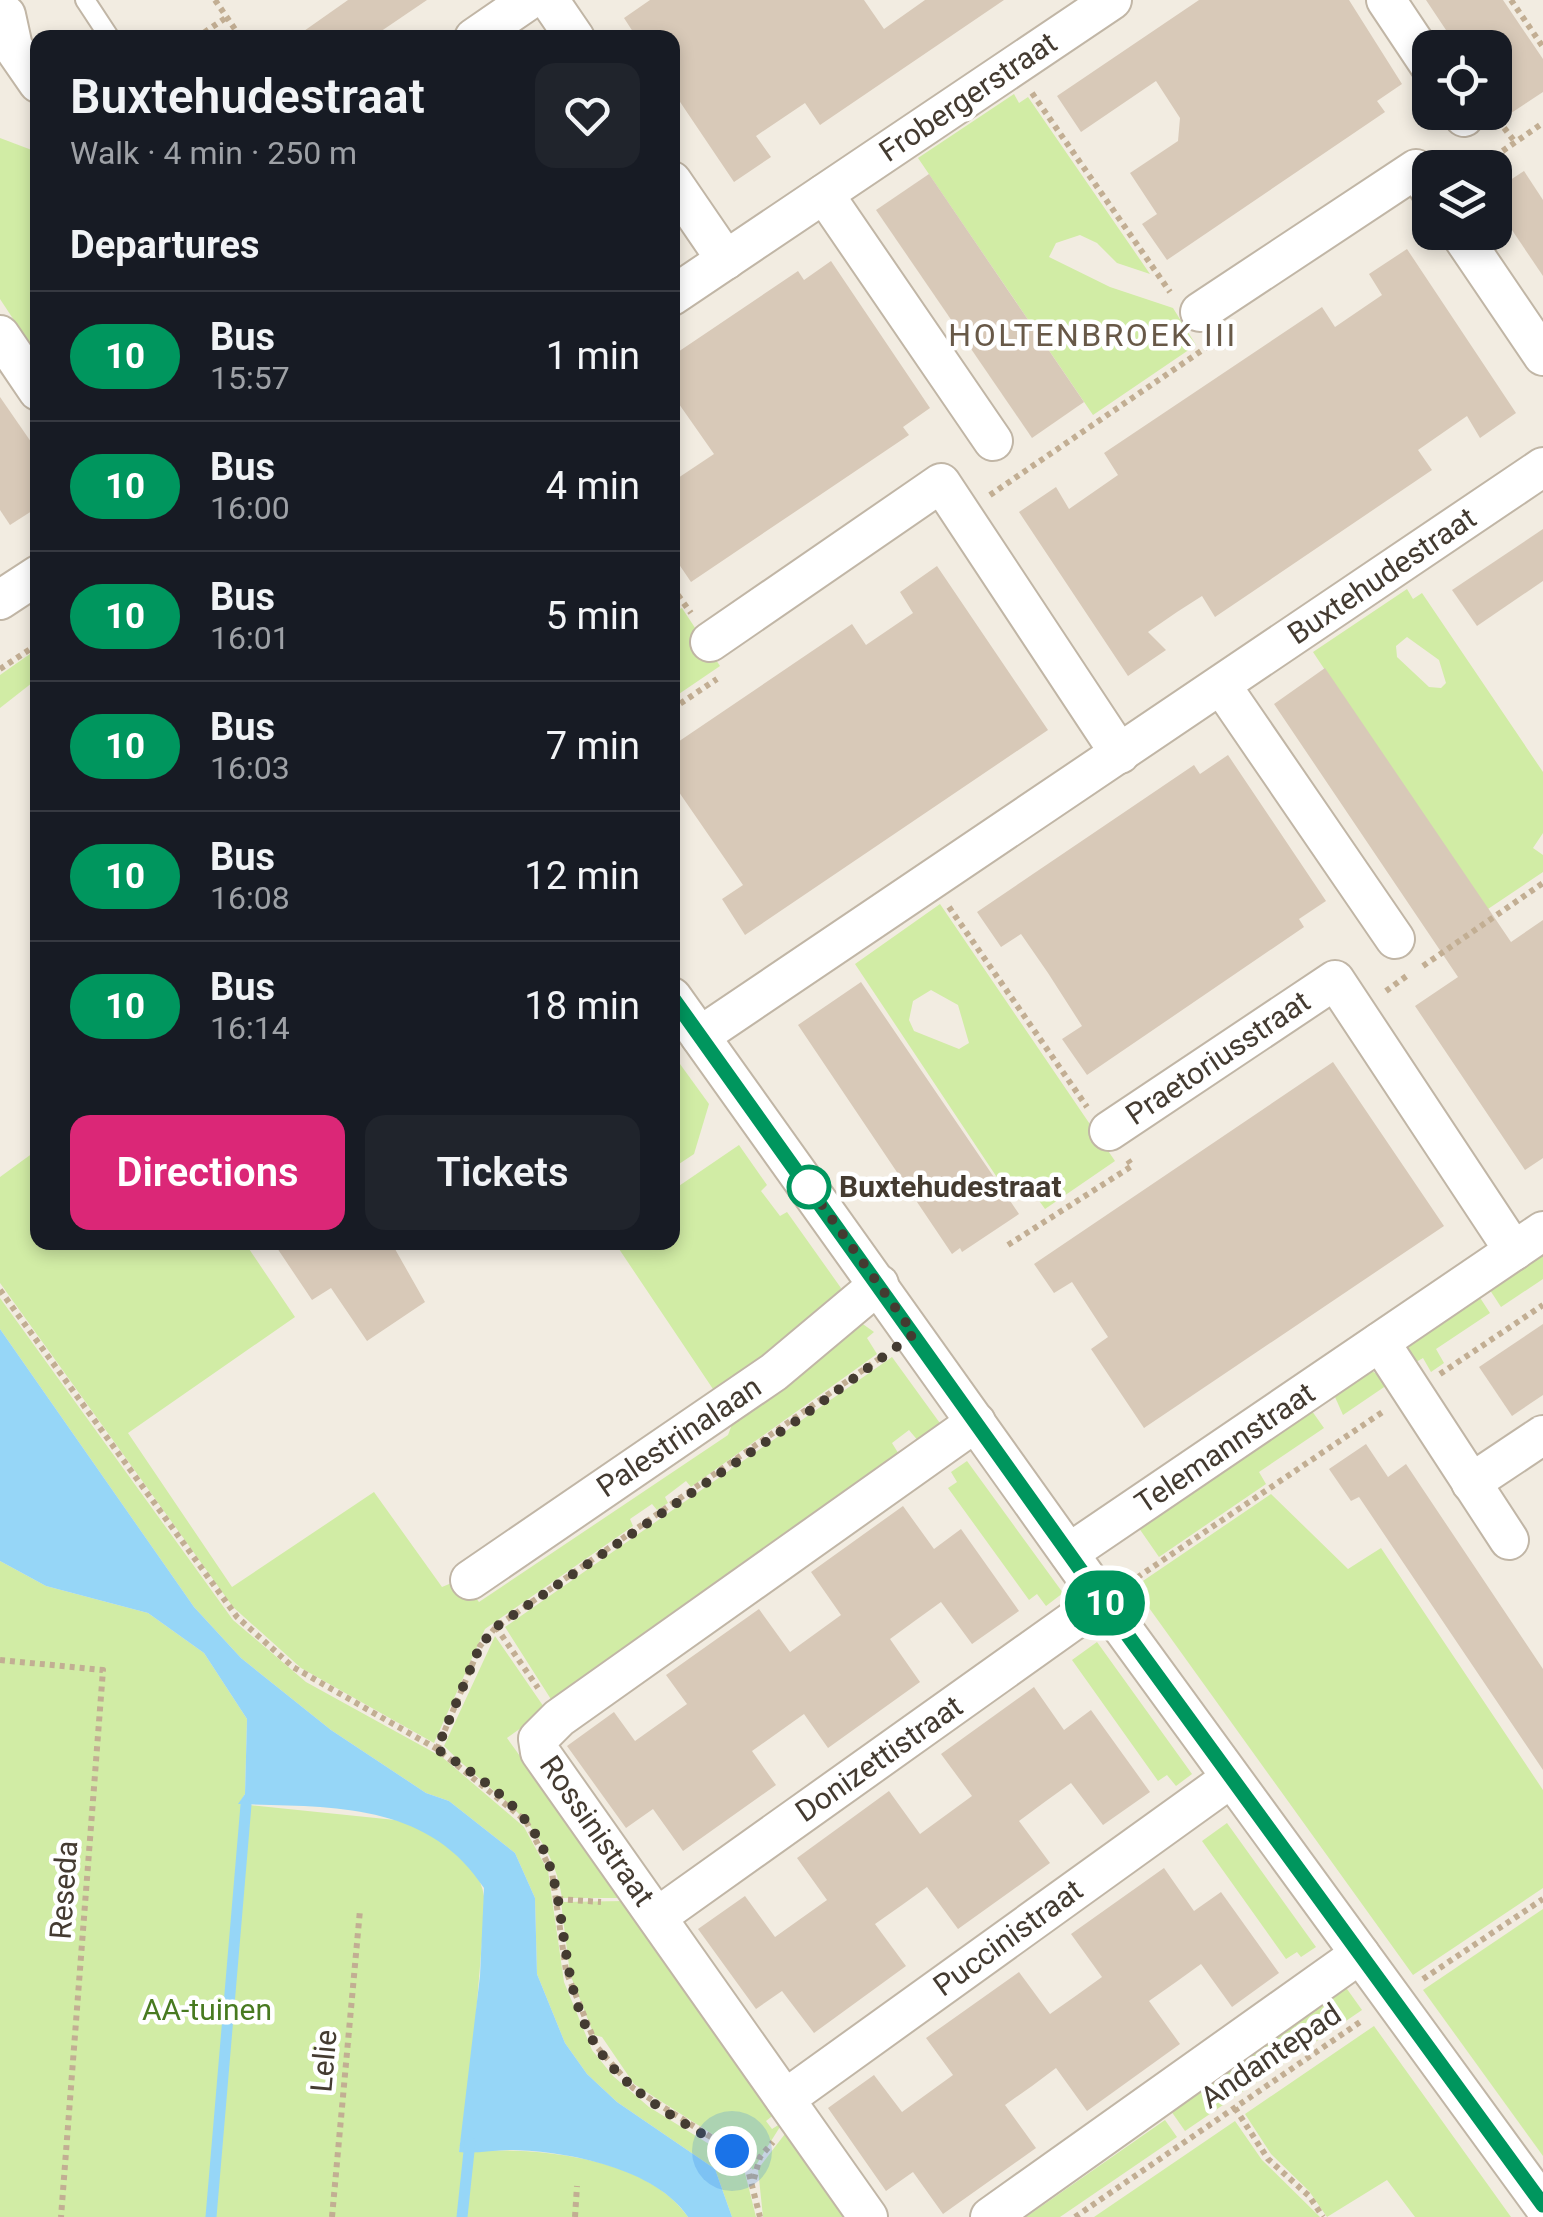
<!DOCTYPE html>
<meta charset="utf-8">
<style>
:root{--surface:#171b24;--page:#20242c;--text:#f1f3f6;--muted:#9ea1a6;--line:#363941;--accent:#db2777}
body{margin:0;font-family:Roboto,sans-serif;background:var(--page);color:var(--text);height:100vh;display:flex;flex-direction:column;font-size:38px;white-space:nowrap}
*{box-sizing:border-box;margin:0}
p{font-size:32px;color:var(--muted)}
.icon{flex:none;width:55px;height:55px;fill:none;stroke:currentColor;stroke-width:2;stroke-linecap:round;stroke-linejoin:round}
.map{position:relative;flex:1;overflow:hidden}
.details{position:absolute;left:30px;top:30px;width:650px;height:1220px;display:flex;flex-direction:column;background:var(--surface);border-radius:20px;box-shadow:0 5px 15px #0003}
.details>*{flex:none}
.badge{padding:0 20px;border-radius:32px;font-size:35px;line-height:65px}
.fabs{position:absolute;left:1412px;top:30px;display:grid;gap:20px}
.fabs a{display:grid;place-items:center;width:100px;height:100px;border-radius:20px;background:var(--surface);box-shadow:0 5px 15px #0003;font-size:50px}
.you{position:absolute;width:50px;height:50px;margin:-25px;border:8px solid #fff;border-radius:50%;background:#1a73e8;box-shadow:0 0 0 15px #1a73e833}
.map>.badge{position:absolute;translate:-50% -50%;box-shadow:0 0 0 5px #fff}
h2{padding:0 40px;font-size:38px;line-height:90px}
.round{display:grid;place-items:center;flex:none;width:105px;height:105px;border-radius:20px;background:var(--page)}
.head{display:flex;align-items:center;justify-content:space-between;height:170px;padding:0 40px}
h1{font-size:48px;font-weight:600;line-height:75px}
.primary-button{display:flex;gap:20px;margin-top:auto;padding:20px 40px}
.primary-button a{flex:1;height:115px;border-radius:20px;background:var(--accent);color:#fff;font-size:40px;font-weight:600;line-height:115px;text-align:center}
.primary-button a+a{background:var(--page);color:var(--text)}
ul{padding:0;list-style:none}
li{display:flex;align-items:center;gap:30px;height:130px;padding:0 40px;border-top:2px solid var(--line)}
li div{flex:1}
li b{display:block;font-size:38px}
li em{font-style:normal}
li .badge{min-width:110px;font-weight:700;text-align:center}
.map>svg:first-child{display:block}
.green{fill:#d1eca5;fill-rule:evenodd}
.water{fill:#96d6f7}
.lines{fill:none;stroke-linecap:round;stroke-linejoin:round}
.stream{stroke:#96d6f7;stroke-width:11}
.building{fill:#d8c9b8}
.lane-casing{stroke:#c1b6a6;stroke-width:22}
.street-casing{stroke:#c1b6a6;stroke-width:42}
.path{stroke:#c2ae93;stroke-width:6;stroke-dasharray:5 5;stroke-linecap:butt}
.lane{stroke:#fff;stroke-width:18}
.street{stroke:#fff;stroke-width:38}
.line-casing{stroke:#fff;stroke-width:22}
.line{stroke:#00965e;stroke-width:15}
.walk{stroke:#443b31;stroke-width:10;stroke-dasharray:0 18}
.stop-dot{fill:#fff;stroke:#00965e;stroke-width:5}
.labels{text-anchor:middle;stroke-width:9;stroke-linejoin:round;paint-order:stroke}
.street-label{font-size:30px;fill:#443b31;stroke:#fff}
.stop-label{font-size:30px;font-weight:bold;fill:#443b31;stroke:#fff;text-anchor:start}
.park-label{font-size:30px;fill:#487a20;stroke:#fff}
.neighbourhood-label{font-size:32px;letter-spacing:2.5px;fill:#685948;stroke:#fff}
</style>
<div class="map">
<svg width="1543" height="2217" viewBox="0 0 1543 2217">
<rect width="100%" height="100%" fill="#f2ece1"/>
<!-- green -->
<g class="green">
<polygon points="1014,94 1019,103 1028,97 1150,274 1117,263 1097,243 1080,235 1056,243 1049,257 1110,287 1173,308 1196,345 1093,415 918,158"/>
<polygon points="0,138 37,152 37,355 0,299"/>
<path d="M1407,589L1413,599L1422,593L1543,772V833L1533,848L1543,855V872L1485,911L1313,652ZM1407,637L1439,660L1446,683L1441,688L1429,687L1397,657L1396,646Z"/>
<polygon points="682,608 720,666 673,698 673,612"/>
<polygon points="37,649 37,679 0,708 0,675"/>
<path d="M940,904L1115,1161L1045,1209L1030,1188L1012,1200L855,964ZM931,990L958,1005L969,1043L959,1049L914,1031L909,1020L913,1001Z"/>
<polygon points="672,1053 709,1104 694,1154 673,1168"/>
<polygon points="739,1145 767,1185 761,1191 780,1216 787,1212 841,1288 837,1299 717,1395 615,1243 672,1242 673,1190"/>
<polygon points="37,1150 38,1242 245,1243 295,1317 128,1433 232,1587 374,1492 442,1587 461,1579 479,1602 728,1435 734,1419 860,1322 874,1332 867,1338 877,1354 691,1487 686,1481 665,1497 668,1503 657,1510 652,1504 630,1519 633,1526 485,1629 434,1743 301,1668 233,1607 0,1283 0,1177"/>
<polygon points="1543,1245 1543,1279 1501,1307 1486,1284"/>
<polygon points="1475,1290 1490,1313 1436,1349 1444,1363 1431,1372 1423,1358 1411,1365 1407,1344"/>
<polygon points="0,1298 233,1620 306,1682 442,1757 524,1827 548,1871 564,1982 592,2050 613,2076 649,2107 743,2165 756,2217 732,2217 715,2169 617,2102 587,2074 565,2043 537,1974 535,1898 515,1853 449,1801 426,1793 331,1730 241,1658 194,1607 0,1329"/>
<polygon points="892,1357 942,1426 919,1442 909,1430 892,1443 900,1456 554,1704 505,1627"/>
<polygon points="1369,1369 1390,1383 1343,1415 1331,1388"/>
<polygon points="1307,1404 1324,1428 1259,1472 1266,1484 1159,1557 1134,1521"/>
<polygon points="967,1461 1063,1593 1046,1606 1037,1594 1029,1600 948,1488 957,1482 951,1472"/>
<polygon points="1271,1494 1348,1569 1381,1548 1543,1790 1543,1888 1413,1975 1134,1587"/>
<path d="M0,1561L46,1586L148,1613L204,1653L247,1719L245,1794L239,1804L405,1821C441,1836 484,1862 485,1905L471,2076L459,2152C529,2146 646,2155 688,2217H0Z"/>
<path d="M495,1636L546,1710L507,1738L621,1896L617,1898H562C551,1822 493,1796 444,1746Z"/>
<polygon points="1097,1642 1192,1774 1176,1786 1167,1775 1158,1781 1072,1660"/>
<polygon points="1227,1823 1316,1947 1301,1957 1297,1952 1286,1959 1202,1841"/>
<polygon points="625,1901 776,2113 766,2121 772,2129 783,2122 753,2170 734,2148 634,2084 602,2037 594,2035 570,1974 561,1902"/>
<polygon points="1543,1909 1543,2156 1423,1990"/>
<polygon points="1342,1982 1362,2010 1185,2131 1171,2111"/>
<polygon points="1374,2026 1511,2217 1415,2217 1387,2180 1327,2217 1309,2191 1271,2154 1245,2114"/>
<polygon points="1165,2120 1177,2137 1060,2217 1026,2217"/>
<polygon points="1235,2121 1262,2160 1320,2217 1094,2217"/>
<polygon points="788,2130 851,2217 763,2217 758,2169"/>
</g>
<!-- water -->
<path class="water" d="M0,1329L194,1607L241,1658L331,1730L426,1793L449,1801L515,1853L535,1898L537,1974L565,2043L587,2074L617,2102L715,2169L732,2217H688C657,2169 567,2151 513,2150C494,2150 476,2154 459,2152L480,1976L484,1888C428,1802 333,1807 238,1804L245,1794L247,1719L204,1653L148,1613L46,1586L0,1561Z"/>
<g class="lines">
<!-- stream -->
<g class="stream">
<polyline points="211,2217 246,1805"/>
<polyline points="462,2217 470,2142"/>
</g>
</g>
<!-- building -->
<g class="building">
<polygon points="348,0 427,0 371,38 294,38"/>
<polygon points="650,0 864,0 884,29 925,0 1004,0 820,125 805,103 756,136 771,157 734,182 672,90 672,38 637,38 624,18"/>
<polygon points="1199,0 1349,0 1402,84 1377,101 1385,112 1167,260 1142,224 1157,214 1130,173 1178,141 1180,118 1156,81 1081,132 1057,96"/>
<polygon points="1426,0 1503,0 1543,59 1543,92 1505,117 1495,102 1495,48 1458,48"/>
<polygon points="1524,171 1543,200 1543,276 1495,205 1495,190"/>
<polygon points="929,174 1084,402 1032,438 876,210"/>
<polygon points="1407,249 1516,413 1480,438 1467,416 1418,450 1432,470 1215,617 1202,596 1177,612 1148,632 1166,650 1128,676 1019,512 1056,487 1069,509 1118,475 1104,453 1322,307 1335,327 1382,295 1369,274"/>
<polygon points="831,261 930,408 903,427 909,435 691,582 672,554 672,482 714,454 672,394 672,356 798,271 804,280"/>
<polygon points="0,397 38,452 38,507 10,525 0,510"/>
<polygon points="1543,529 1543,581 1477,626 1452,590"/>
<polygon points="937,566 1048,730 745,935 722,899 743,885 672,782 672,746 852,624 866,645 913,613 900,592"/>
<polygon points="1325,668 1511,942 1543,920 1543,1158 1525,1170 1415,1006 1458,977 1274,704"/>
<polygon points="1228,755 1326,901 1299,919 1304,927 1087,1075 1062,1039 1082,1026 1048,973 1021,934 1001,947 977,912 1194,765 1200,774"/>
<polygon points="861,982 1019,1214 962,1252 960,1248 952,1254 798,1025"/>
<polygon points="1333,1062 1444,1226 1144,1428 1091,1349 1108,1337 1072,1282 1054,1293 1034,1264"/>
<polygon points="273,1242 391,1242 425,1302 367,1341 331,1288 312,1300"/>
<polygon points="1543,1324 1543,1395 1512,1416 1479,1367"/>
<polygon points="1366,1444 1388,1477 1406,1464 1543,1669 1543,1770 1359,1497 1351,1501 1329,1469"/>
<polygon points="903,1506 934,1549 961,1529 1019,1611 972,1644 941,1602 916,1620 890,1639 920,1682 828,1748 804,1714 752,1751 776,1785 683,1851 653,1809 626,1828 567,1746 614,1712 635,1741 687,1704 666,1675 759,1609 790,1652 841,1615 811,1572"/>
<polygon points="1034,1687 1064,1730 1091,1710 1150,1792 1103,1825 1071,1783 1046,1801 1019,1821 1050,1863 958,1929 927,1887 902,1905 875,1924 906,1966 814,2033 782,1991 756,2009 698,1929 745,1896 775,1937 827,1900 797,1858 841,1826 889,1791 920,1834 972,1796 941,1754"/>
<polygon points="1164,1868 1194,1911 1221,1892 1279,1973 1232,2007 1201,1964 1176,1982 1149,2001 1180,2044 1087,2111 1056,2068 1032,2086 1005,2105 1036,2148 943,2214 913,2172 886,2191 828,2108 874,2075 902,2112 953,2075 926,2038 1019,1972 1050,2014 1077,1995 1102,1977 1071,1934"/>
</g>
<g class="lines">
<!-- lane casing -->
<g class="lane-casing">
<polyline id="lane" points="85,0 110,38"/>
</g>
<!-- street casing -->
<g class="street-casing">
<g id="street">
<polyline points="549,0 575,38"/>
<polyline points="1386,0 1430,66"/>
<polyline points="6,15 13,47 38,83"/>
<polyline points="474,38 529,0"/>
<polyline points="1461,112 1464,117"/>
<polyline points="672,181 726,260"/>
<polyline points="824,194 993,441"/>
<polyline points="1459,232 1543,356"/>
<polyline points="672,296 1112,0"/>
<polyline points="1200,312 1416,169 1430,190"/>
<polyline points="0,335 38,391"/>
<polyline points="0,600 38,575"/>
<polyline points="710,642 941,483 1120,754"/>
<polyline points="1221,685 1395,939"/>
<polyline points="672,997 1102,1600 1543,2205"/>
<polyline points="700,1036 1543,467"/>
<polyline points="1109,1131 1335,980 1514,1251"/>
<polyline points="1380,1342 1509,1540"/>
<polyline points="1471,1483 1543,1435"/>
<polyline points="1069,1553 1543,1231"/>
<polyline points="470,1580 774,1372 879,1284"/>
<polyline points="657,1917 1102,1600"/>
<polyline points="785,2099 1231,1778"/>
<polyline points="868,2217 540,1752 538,1739 559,1718 976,1422"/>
<polyline points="990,2217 1360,1954"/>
</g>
</g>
<!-- path -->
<g class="path">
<polyline points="215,0 241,38"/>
<polyline points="1511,0 1543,47"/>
<polyline points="196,38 227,17"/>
<polyline points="1032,93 1170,292"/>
<polyline points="1498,120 1515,142"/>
<polyline points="1478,168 1543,123"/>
<polyline points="990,495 1207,347"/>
<polyline points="672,587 691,613"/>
<polyline points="0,669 38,644"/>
<polyline points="672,709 717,679"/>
<polyline points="949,907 1087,1107"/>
<polyline points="1423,966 1543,883"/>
<polyline points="1386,991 1408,975"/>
<polyline points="1008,1245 1132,1166 1128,1160"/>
<polyline points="0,1290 237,1617 293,1667 437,1749 526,1821 552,1872 566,1971 597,2047 633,2088 733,2151 747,2166 760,2217"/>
<polyline points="1440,1374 1543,1305"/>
<polyline points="1129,1583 1384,1411"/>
<polyline points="496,1627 538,1688"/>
<polyline points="0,1660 103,1670 61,2217"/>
<polyline points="437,1749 480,1646 496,1627 883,1356"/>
<polyline points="558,1899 601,1902"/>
<polyline points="1423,1979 1543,1899"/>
<polyline points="1235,2108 1268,2159 1309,2196 1323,2217"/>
<polyline points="754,2179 760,2157 773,2142"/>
<polyline points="332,2217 360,1910"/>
<polyline points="575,2217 577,2186"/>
<polyline points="1075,2217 1363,2020"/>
</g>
<!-- lane -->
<use href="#lane" class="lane"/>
<!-- street -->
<use href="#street" class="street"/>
</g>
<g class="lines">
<!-- line casing -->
<g class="line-casing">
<polyline id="line" points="672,997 1102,1600 1543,2205"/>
</g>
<!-- line -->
<use href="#line" class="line"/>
<!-- walk -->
<path class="walk" d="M732,2151C684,2123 626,2094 595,2044C551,1971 575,1881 526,1821C503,1792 468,1770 437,1749L480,1646L496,1627L792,1424L914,1334L809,1187"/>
</g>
<!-- markers -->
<circle class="stop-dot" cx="809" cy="1187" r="20"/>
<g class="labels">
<!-- street labels -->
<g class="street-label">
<text transform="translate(968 97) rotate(-34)" y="10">Frobergerstraat</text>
<text transform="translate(1382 576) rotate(-34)" y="10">Buxtehudestraat</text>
<text transform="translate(1218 1058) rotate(-34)" y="10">Praetoriusstraat</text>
<text transform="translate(679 1437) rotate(-34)" y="10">Palestrinalaan</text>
<text transform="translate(1225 1448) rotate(-34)" y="10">Telemannstraat</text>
<text transform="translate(879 1759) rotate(-35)" y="10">Donizettistraat</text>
<text transform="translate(597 1831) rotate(55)" y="10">Rossinistraat</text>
<text transform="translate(64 1890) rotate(-86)" y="10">Reseda</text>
<text transform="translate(1008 1938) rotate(-36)" y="10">Puccinistraat</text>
<text transform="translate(1271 2056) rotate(-34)" y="10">Andantepad</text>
<text transform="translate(324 2061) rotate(-85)" y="10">Lelie</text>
</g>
<!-- stop labels -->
<g class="stop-label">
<text x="839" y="1197">Buxtehudestraat</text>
</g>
<!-- park labels -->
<g class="park-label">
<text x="207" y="2020">AA-tuinen</text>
</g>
<!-- neighbourhood labels -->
<g class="neighbourhood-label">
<text x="1093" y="346">HOLTENBROEK III</text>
</g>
</g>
</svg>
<div class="fabs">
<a><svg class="icon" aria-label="locate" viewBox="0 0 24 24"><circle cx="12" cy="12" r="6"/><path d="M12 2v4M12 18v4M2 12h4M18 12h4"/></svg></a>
<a><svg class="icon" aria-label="layers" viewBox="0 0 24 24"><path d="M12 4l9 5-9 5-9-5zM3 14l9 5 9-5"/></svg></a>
</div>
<div class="you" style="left:732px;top:2151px"></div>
<b class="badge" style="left:1105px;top:1603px;background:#00965e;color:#fff">10</b>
<section class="details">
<div class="head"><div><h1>Buxtehudestraat</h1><p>Walk · 4 min · 250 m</p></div><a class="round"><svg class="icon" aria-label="heart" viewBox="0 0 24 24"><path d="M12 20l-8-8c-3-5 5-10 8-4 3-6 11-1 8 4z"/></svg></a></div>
<h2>Departures</h2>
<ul>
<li><span class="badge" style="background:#00965e;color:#fff">10</span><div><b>Bus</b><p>15:57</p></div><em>1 min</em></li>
<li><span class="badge" style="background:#00965e;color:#fff">10</span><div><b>Bus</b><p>16:00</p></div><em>4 min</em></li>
<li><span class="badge" style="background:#00965e;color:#fff">10</span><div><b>Bus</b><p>16:01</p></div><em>5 min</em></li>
<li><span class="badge" style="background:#00965e;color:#fff">10</span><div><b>Bus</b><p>16:03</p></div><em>7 min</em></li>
<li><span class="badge" style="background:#00965e;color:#fff">10</span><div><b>Bus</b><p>16:08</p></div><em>12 min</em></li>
<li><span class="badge" style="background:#00965e;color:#fff">10</span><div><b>Bus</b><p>16:14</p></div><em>18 min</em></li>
</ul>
<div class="primary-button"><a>Directions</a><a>Tickets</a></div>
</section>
</div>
